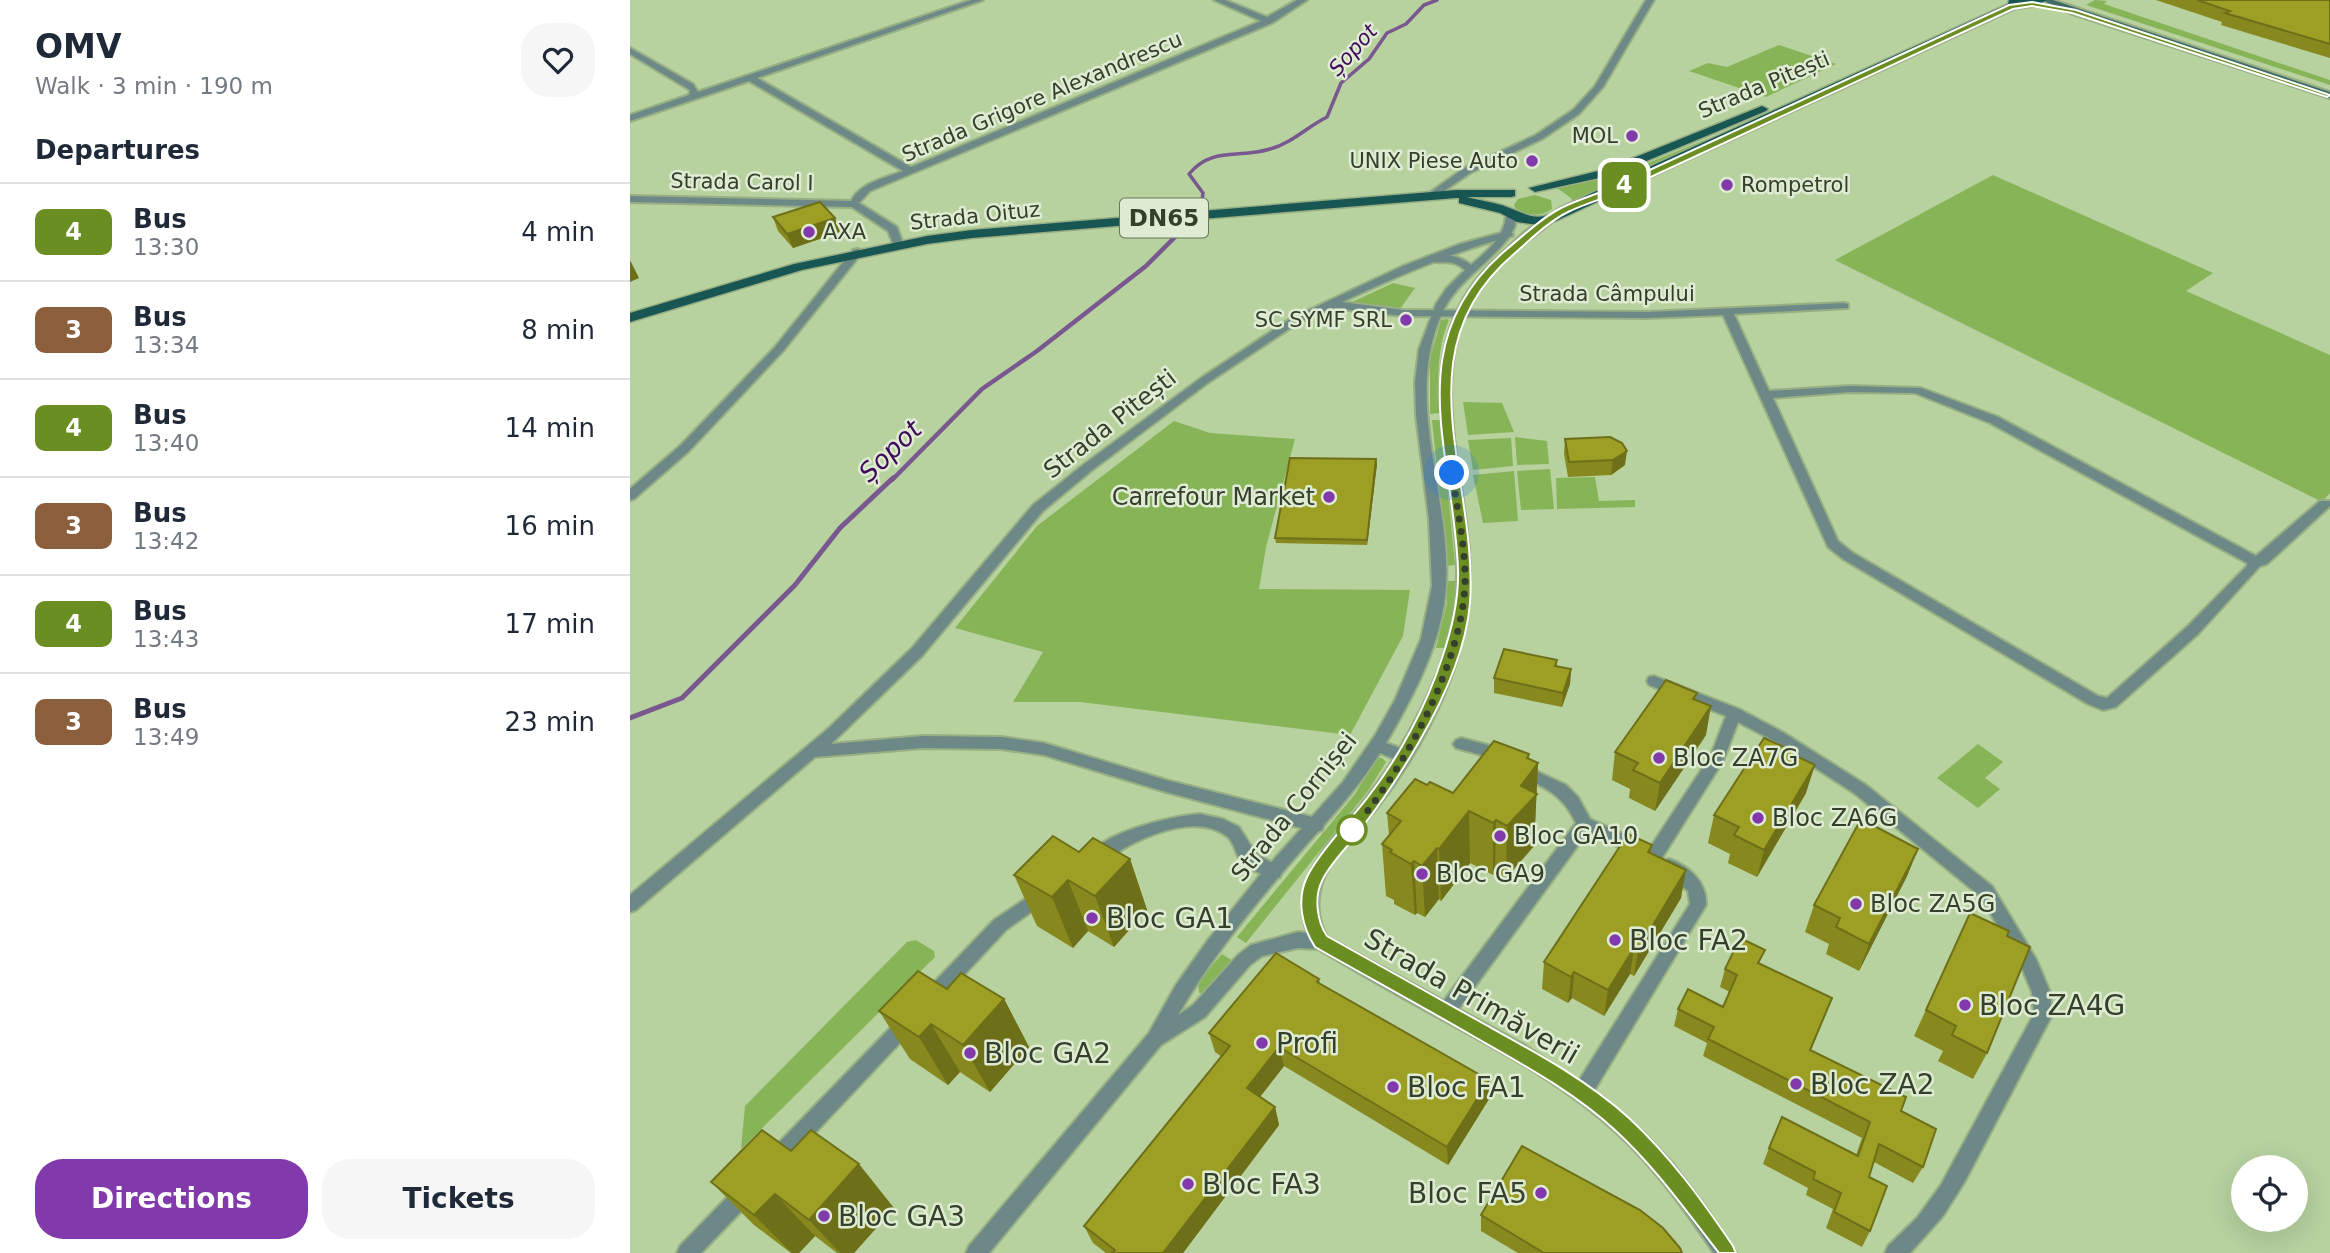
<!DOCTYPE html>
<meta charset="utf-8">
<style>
:root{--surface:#fff;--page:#f6f6f7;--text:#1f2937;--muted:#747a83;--line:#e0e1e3;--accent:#8139ac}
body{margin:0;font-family:"DejaVu Sans",sans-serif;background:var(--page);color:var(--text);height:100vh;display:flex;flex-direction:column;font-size:26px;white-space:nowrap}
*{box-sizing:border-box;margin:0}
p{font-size:23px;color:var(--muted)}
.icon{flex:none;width:38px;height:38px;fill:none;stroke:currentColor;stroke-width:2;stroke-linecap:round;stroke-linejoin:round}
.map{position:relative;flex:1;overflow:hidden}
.sheet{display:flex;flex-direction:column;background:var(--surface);width:630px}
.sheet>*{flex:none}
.badge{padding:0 14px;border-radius:10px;font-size:24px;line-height:46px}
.tools{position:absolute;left:1601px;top:1155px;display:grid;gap:14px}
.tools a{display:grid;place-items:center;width:77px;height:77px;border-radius:50%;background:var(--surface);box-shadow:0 7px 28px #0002;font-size:35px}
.you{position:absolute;width:35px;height:35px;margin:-18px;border:5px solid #fff;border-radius:50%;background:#1a73e8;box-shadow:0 0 0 10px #1a73e833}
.map>.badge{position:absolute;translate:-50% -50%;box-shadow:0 0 0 4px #fff}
h2{padding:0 35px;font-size:26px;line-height:63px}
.round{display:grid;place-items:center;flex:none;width:74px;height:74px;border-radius:28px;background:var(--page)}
.headline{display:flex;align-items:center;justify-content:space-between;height:119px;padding:0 35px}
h1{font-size:33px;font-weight:800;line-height:52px}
.primary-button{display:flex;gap:14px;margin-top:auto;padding:14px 35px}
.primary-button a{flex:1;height:80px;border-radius:28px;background:var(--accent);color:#fff;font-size:28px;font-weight:800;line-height:80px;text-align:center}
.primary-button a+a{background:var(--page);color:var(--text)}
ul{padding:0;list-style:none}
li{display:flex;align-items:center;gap:21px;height:98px;padding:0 35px;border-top:2px solid var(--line)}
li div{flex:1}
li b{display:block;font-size:26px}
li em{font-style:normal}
li .badge{min-width:77px;font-weight:700;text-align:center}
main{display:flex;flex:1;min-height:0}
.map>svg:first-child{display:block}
.green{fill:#88b458}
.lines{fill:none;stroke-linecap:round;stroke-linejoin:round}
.stream-far2{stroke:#78588e;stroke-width:3.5}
.stream-far1{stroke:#78588e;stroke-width:4.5}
.stream{stroke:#78588e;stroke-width:5}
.minor-casing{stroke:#98ae83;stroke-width:4}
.tertiary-casing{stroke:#98ae83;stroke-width:4}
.secondary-casing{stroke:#98ae83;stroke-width:4}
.primary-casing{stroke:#98ae83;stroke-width:3}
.minor{fill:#6d8987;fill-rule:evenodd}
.tertiary{fill:#6d8987;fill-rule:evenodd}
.secondary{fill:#3f6c69;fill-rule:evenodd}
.primary{fill:#185653;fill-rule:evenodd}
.wall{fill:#87891f}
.shaded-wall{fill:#6e6f19}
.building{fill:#9d9f24;stroke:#6e6f19;stroke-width:2}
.line{fill:#6b8e23;stroke:#fff;stroke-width:2}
.walk{stroke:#35402b;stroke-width:7;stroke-dasharray:0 12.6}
.poi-dot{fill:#8139ac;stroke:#dfecd3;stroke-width:2.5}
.stop-dot{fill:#fff;stroke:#6b8e23;stroke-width:3.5}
.labels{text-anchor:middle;stroke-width:5;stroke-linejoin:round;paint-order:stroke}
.far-water-label{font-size:21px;font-style:italic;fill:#3f085a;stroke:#dfecd3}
.far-street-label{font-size:21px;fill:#35402b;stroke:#dfecd3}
.far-poi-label{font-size:21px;fill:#35402b;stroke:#dfecd3;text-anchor:end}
.shield{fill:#dfecd3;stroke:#68745d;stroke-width:2}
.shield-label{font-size:23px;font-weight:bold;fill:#35402b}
.street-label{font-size:24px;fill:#35402b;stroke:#dfecd3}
.poi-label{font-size:24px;fill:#35402b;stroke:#dfecd3;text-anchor:start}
.water-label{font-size:26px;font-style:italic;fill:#3f085a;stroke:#dfecd3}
.near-poi-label{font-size:28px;fill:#35402b;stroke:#dfecd3;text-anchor:start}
.near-street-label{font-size:28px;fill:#35402b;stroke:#dfecd3}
</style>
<main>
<section class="sheet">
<div class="headline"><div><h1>OMV</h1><p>Walk · 3 min · 190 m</p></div><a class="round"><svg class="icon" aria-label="heart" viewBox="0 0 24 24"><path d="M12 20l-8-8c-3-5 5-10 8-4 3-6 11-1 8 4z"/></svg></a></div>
<h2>Departures</h2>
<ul>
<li><span class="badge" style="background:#6b8e23;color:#fff">4</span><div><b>Bus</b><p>13:30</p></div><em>4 min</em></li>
<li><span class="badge" style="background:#8b5e3c;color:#fff">3</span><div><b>Bus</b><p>13:34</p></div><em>8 min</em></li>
<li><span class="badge" style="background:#6b8e23;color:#fff">4</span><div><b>Bus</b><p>13:40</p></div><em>14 min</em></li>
<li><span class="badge" style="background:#8b5e3c;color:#fff">3</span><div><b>Bus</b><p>13:42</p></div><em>16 min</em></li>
<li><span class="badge" style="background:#6b8e23;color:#fff">4</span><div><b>Bus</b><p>13:43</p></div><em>17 min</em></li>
<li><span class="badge" style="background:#8b5e3c;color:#fff">3</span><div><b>Bus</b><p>13:49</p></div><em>23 min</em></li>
</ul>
<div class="primary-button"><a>Directions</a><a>Tickets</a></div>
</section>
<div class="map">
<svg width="1700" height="1253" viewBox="0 0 1700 1253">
<rect width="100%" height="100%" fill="#b7d19f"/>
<!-- green -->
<g class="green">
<polygon points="1465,0 1477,1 1474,4 1700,80 1700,85 1456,5"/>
<polygon points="1149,45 1206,64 1136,97 1059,71 1078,63 1097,67"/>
<polygon points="1077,139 1084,142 943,204 941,198 927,188 1006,168"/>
<polygon points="1363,175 1583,273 1556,291 1700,355 1700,493 1692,502 1205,260"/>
<path d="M905,195L921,200L922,209C911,217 897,216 886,209L884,205L888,199Z"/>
<polygon points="763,283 785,288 770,309 721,306 720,303"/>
<path d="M817,319L819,320C806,351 808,381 810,413L800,414V359L811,320Z"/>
<polygon points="833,402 872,403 884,432 838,435"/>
<polygon points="802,420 811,420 825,565 817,566"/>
<polygon points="544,421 580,433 665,439 636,547 629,589 780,590 773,636 720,735 450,702 383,702 413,652 325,628 407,526"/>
<polygon points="885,437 917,441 919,464 887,465"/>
<polygon points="881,438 883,466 843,470 838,440"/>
<polygon points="920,469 924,509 891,510 887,471"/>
<polygon points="884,471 888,521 853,523 843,475"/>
<polygon points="965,477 969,501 1005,500 1005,507 927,509 926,478"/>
<polygon points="816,581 827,581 826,604 815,648 806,648 817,603"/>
<polygon points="1348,744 1373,762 1355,778 1370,789 1348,808 1307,778"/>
<polygon points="747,758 752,758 756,762 738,791 616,943 607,937 725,794"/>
<polygon points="286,940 304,951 305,957 111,1149 115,1106 277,942"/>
<polygon points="592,954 603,961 576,993 569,993 568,982"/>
</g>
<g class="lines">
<!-- stream-far2 -->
<path class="stream-far2" d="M571,209L573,193L559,174C582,146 609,159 640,149C662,143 677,127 697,117L711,83L739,59L757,33L776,24L794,5L807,0"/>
<!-- stream-far1 -->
<polyline class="stream-far1" points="262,480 352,389 407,351 516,266 561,221"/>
<!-- stream -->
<polyline class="stream" points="0,718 52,698 165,585 210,528 263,478"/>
<!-- minor casing -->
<g class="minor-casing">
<g id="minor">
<path d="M341,0H353L127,78L281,167L631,21L584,0H595L637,17L667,0H677L642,23L240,191L229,203L267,227L273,244L272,246H264L258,231L222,207L0,202V196L221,201C230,183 255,178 273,171L119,81L0,121V115L59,95L60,90L0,54V48L63,84L68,92Z"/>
<polygon points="1016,0 1024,0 973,87 949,114 912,139 840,173 804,198 798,198 798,194 833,169 906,135 943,110 965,86"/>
<path d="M878,231L883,234L882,236C822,252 768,276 712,302L773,310L1017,312L1214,303L1218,304V308L1104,314L1139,391L1220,386L1291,388L1368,417L1626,556L1690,501H1700V506L1637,564L1630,566L1568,634L1486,707L1473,710L1458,704L1213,559L1198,547L1093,315L1017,318L773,316L701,308L668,323L579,382L461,471L413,511L292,656L201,744L293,736L371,737L414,743L536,780L686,818L692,820L694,825L692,830L686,832L536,792L414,755L371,749L293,748L185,757L6,910L0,912V895L199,728L282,648L403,505L453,465L571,378L660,319L773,266L830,244ZM1220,392L1285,393L1360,423L1617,563V566L1558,626L1477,698L1468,696L1223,553L1208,541L1143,398Z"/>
<polygon points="227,249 231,250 231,254 153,351 59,451 4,499 0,500 0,489 51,445 145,347 223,250"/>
<polygon points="1024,676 1109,709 1154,733 1236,785 1362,886 1406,959 1420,992 1422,1015 1335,1181 1313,1216 1280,1253 1255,1253 1258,1246 1287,1218 1311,1185 1404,1014 1402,992 1390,963 1350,896 1224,793 1144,741 1108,722 1093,761 1030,861 1024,863 1018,861 1016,856 1018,851 1081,755 1096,716 1019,685 1017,681 1019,677"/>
<polygon points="831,738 865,747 881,761 878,765 873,767 855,756 826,748 823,744 826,740"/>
<path d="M891,764L936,785L948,797L960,819L1015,844L1017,849L1015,854L1009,856L957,833L822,1018L816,1020L810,1018L807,1012L810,1006L946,823C932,793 914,787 886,774L883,770L886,766Z"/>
<path d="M570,814L593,819L609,827L626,854L650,867L652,872L650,877L644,879C631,874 615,868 608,856C605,850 603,842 598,837C571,815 527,831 500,845C489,851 479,859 467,863L461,861L459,856C471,833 545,815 570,814Z"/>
<path d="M1039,859C1059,866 1077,882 1076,905L959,1099L952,1102L945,1099L943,1093L945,1087L1060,904L1058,891L1033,871L1031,866L1033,861Z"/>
<polygon points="413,887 419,889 421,894 419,899 376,930 306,1005 300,1007 294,1005 291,999 294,993 364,920"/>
<polygon points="276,1016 282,1018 285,1024 282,1030 152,1168 145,1171 138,1168 135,1161 138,1154 270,1018"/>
<polygon points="117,1181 124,1184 127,1191 124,1198 71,1253 47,1253 50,1246 110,1184"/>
</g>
</g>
<!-- tertiary casing -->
<g class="tertiary-casing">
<path id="tertiary" d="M881,213L886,216L885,226L880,236C860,263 828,280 813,311C772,399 821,494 816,585C813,641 784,695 756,743L770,748C796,704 821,652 826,600C837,479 760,348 873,252C886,240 903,223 919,216L924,219L923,221C900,240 874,257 855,281C793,361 834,465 839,554C841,584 839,614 831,644C818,698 784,760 750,804C732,827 703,854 693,880C686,899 687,920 697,937L894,1045L974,1098L1014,1133L1042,1163L1079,1212L1106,1253H1084C1055,1210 1025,1168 987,1133C931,1081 862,1047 795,1010C759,991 724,970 688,949L668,948L632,956L620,965L575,1017L531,1045L359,1253H336L339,1246L519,1033L546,985L578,940L630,875L713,782L746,734L765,700L791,639L802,586L799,519L786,415L785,382L789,349L806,304L816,289L835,270C820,256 808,267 795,259C808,251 829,255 841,265C857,251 874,238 876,216ZM750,753L764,759C753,775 742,791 729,807C699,843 657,883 678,933L668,932L621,945L608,955L563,1005L548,1015C582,956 625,904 669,853C698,820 727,790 750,753Z"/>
</g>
<!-- secondary casing -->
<g class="secondary-casing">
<polygon id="secondary" points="1412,0 1423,0 1700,92 1700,98 1440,13"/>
</g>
<!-- primary casing -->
<g class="primary-casing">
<g id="primary">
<path d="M1379,0H1417L1405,6L1385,9L926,221L908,225L887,222L870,213L829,203V198H826L342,238L297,244L172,270L0,322V313L164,264L297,236L342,230L826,190H885V196L881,197H837C850,201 865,202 877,207C899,215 909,224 931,207L1378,4Z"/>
<polygon points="1132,106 1138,109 1136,111 983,175 905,192 899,188 976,169"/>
</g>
</g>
<!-- minor -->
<use href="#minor" class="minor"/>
<!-- tertiary -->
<use href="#tertiary" class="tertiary"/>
<!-- secondary -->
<use href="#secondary" class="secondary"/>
<!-- primary -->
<use href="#primary" class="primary"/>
</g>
<!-- wall -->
<g class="wall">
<polygon points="1526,0 1700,0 1700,58 1591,25 1592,22"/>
<polygon points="143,217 210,232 163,248 148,231"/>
<polygon points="935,439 995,465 981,475 938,477 934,454"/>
<polygon points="747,464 737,545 646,543 645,538"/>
<polygon points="927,660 927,667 941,669 940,684 932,707 864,693 864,678"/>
<polygon points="1067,693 1066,700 1076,735 1025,811 999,798 1000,789 982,780 985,752"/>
<polygon points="1165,752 1164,756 1176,793 1127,877 1098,863 1100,854 1078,843 1084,815"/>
<polygon points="899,754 899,759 908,763 904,846 876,878 865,872 863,875 840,863 811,901 809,899 795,917 787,913 785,915 764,904 764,900 756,896 752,844 759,835 757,813 797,785 823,793"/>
<polygon points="1022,845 1021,853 1051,898 1004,976 1000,974 974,1016 942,998 938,1003 912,989 914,962"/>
<polygon points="1288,849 1277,876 1229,971 1196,954 1199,944 1175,932 1184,905"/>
<polygon points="500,859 517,910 484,947 458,931 443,948 407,926 384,875"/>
<polygon points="1340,913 1377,936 1357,1053 1343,1079 1308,1061 1313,1051 1284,1036"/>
<polygon points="1130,965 1202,998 1181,1050 1271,1111 1293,1167 1283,1183 1244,1162 1239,1177 1240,1231 1232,1247 1196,1228 1203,1209 1176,1195 1178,1188 1133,1164 1139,1148 1226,1155 1232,1138 1073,1056 1077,1043 1044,1026 1048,1009 1093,1007 1100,992 1090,987 1095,969"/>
<polygon points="689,979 690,984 859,1080 859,1099 818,1165 654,1066 630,1097 645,1107 649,1125 553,1253 476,1253 463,1243 454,1226 592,1057 585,1052 579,1033"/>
<polygon points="317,989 374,999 399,1047 360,1092 330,1072 318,1085 280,1059 249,1011"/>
<polygon points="161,1151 264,1208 224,1253 207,1253 185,1236 169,1253 161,1253 124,1225 81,1182"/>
<polygon points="851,1215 1052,1253 888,1253 851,1231"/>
</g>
<!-- shaded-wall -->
<g class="shaded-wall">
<polygon points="205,218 210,232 163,248 157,234"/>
<polygon points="0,260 9,278 0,282"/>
<polygon points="997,451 995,465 981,475 983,460"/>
<polygon points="746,459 747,464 737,545 737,540"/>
<polygon points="941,669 940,684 932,707 933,693"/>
<polygon points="1081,706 1076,735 1025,811 1030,783"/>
<polygon points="899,754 899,776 908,763 904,846 876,878 877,826 891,786 897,758"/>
<polygon points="1185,765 1176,793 1127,877 1134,850"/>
<polygon points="839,811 840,863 811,901 809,849"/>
<polygon points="866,820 865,872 863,875 863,823"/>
<polygon points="807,848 809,899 795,917 792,866"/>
<polygon points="1288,849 1277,876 1229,971 1239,944"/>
<polygon points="500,859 517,910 484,947 465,896"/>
<polygon points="784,861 787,913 785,915 781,864"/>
<polygon points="1056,870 1051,898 1004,976 1008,950"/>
<polygon points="438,880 458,931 443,948 422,897"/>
<polygon points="1004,948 1000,974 974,1016 978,990"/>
<polygon points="944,972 942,998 938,1003 941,977"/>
<polygon points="374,999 399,1047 360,1092 333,1045"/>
<polygon points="301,1024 330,1072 318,1085 289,1037"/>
<polygon points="649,1047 654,1066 622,1107 617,1088"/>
<polygon points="859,1080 859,1099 818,1165 817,1147"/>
<polygon points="645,1107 649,1125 553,1253 533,1253"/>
<polygon points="229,1164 264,1208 224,1253 210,1253 179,1220"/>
<polygon points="145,1194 185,1236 169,1253 162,1253 124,1215"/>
</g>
<!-- building -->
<g class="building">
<polygon points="1567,0 1700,0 1700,44 1595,13 1600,11"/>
<polygon points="190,202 205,218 157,234 143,217"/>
<polygon points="980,437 992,443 997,451 983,460 939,462 935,439"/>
<polygon points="660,458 746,459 737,540 645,538"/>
<polygon points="874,649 927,660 925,666 941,669 933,693 864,678"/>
<polygon points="1036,680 1067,693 1063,699 1081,706 1030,783 1003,770 1008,763 985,752"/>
<polygon points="1134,738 1165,752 1164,755 1185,765 1134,850 1104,835 1109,827 1084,815"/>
<polygon points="864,741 899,754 897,758 908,763 891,786 907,794 877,826 866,820 863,823 839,811 809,849 807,848 792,866 784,861 781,864 760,852 762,850 752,844 771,821 757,813 785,779 797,785 800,782 823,793"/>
<polygon points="1231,819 1288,849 1239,944 1206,927 1210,918 1184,905"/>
<polygon points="998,834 1022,845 1018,852 1056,870 1008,950 1004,948 978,990 944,972 941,977 914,962"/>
<polygon points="423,836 449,852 463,838 500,859 465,896 438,880 422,897 384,875"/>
<polygon points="1340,913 1379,931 1377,936 1400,947 1357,1053 1322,1035 1326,1026 1296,1010"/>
<polygon points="1110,938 1135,950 1128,963 1202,998 1180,1050 1276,1097 1271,1111 1306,1129 1293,1167 1249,1144 1239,1177 1257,1186 1240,1231 1204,1212 1211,1193 1183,1179 1185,1172 1139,1148 1152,1117 1228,1156 1240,1122 1078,1039 1084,1027 1048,1009 1058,989 1093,1007 1107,975 1095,969"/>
<polygon points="646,953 689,979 687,982 859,1080 817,1147 649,1047 617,1088 645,1107 533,1253 482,1253 485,1250 454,1226 600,1046 579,1033"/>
<polygon points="288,971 317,989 331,973 374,999 333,1045 301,1024 289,1037 249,1011"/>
<polygon points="132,1130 161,1151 181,1130 229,1164 179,1220 145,1194 124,1215 81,1182"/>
<polygon points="892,1146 1010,1210 1033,1228 1050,1248 1052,1253 914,1253 851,1215"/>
</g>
<!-- line -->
<path class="line" d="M1402,2L1446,10L1700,95L1697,97L1442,13L1402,6L1383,9L982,195C968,200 952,205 938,212C918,222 901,239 884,254C769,351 849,480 840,603C836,650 812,702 789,742C771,773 752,802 730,830C719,846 700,863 692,881C684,897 687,922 697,936C750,966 803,995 856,1025C905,1052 957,1080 999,1118C1040,1156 1072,1200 1103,1246L1106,1253H1089C1058,1214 1027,1169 986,1131C944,1092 892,1064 843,1036C791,1006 738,977 685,947C672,927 666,900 677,877C687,855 722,818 738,797C769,757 796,707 812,658C822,629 829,601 828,570C824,451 767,342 877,249C894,235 911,218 931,208C945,201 961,196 976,190L1379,5Z"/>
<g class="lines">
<!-- walk -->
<path class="walk" d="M722,830C774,770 831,665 835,585C836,548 827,509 822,473"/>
</g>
<!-- markers -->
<g class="poi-dot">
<circle cx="1002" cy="136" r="7"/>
<circle cx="902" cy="161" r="7"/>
<circle cx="1097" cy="185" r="7"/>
<circle cx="179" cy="232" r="7"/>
<circle cx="776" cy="320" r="7"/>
<circle cx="699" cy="497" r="7"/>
<circle cx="1029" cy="758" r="7"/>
<circle cx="1128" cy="818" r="7"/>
<circle cx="870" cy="836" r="7"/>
<circle cx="792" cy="874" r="7"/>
<circle cx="1226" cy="904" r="7"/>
<circle cx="462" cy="918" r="7"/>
<circle cx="985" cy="940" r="7"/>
<circle cx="1335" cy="1005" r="7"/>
<circle cx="632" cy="1043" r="7"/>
<circle cx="340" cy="1053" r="7"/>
<circle cx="1166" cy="1084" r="7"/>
<circle cx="763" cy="1087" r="7"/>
<circle cx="558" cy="1184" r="7"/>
<circle cx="911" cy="1193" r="7"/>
<circle cx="194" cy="1216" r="7"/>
</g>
<circle class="stop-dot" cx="722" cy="830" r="14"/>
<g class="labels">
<!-- far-water labels -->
<g class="far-water-label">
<text transform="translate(723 50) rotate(-48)" y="7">Șopot</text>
</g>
<!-- far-street labels -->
<g class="far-street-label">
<text transform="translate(1134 85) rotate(-23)" y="7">Strada Pitești</text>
<text transform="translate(412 97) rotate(-23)" y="7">Strada Grigore Alexandrescu</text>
<text transform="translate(112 182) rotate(1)" y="7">Strada Carol I</text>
<text transform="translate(345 216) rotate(-6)" y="7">Strada Oituz</text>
<text x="977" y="301">Strada Câmpului</text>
</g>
<!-- far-poi labels -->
<g class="far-poi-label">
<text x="988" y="143">MOL</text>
<text x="888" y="168">UNIX Piese Auto</text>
<text x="1111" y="192" text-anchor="start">Rompetrol</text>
<text x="193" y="239" text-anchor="start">AXA</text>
<text x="762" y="327">SC SYMF SRL</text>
</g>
<!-- shield labels -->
<rect class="shield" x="490" y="198.5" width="88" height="39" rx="5"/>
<g class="shield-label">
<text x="534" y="226">DN65</text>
</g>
<!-- street labels -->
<g class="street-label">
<text transform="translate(480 424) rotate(-38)" y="8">Strada Pitești</text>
<text transform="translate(664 807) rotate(-51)" y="8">Strada Cornișei</text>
</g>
<!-- poi labels -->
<g class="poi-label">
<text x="685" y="505" text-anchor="end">Carrefour Market</text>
<text x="1043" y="766">Bloc ZA7G</text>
<text x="1142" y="826">Bloc ZA6G</text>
<text x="884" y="844">Bloc GA10</text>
<text x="806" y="882">Bloc GA9</text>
<text x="1240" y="912">Bloc ZA5G</text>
</g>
<!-- water labels -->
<g class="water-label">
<text transform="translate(260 451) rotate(-44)" y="9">Șopot</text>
</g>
<!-- near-poi labels -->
<g class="near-poi-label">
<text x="476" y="928">Bloc GA1</text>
<text x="999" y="950">Bloc FA2</text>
<text x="1349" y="1015">Bloc ZA4G</text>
<text x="646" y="1053">Profi</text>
<text x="354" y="1063">Bloc GA2</text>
<text x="1180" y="1094">Bloc ZA2</text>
<text x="777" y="1097">Bloc FA1</text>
<text x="572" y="1194">Bloc FA3</text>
<text x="897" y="1203" text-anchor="end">Bloc FA5</text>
<text x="208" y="1226">Bloc GA3</text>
</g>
<!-- near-street labels -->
<g class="near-street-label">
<text transform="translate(842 996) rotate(30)" y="10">Strada Primăverii</text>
</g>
</g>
</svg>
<div class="tools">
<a><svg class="icon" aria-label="locate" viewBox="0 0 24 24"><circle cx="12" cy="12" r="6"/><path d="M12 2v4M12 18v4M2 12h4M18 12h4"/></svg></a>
</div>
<div class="you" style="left:822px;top:473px"></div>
<b class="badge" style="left:994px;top:185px;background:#6b8e23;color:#fff">4</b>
</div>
</main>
